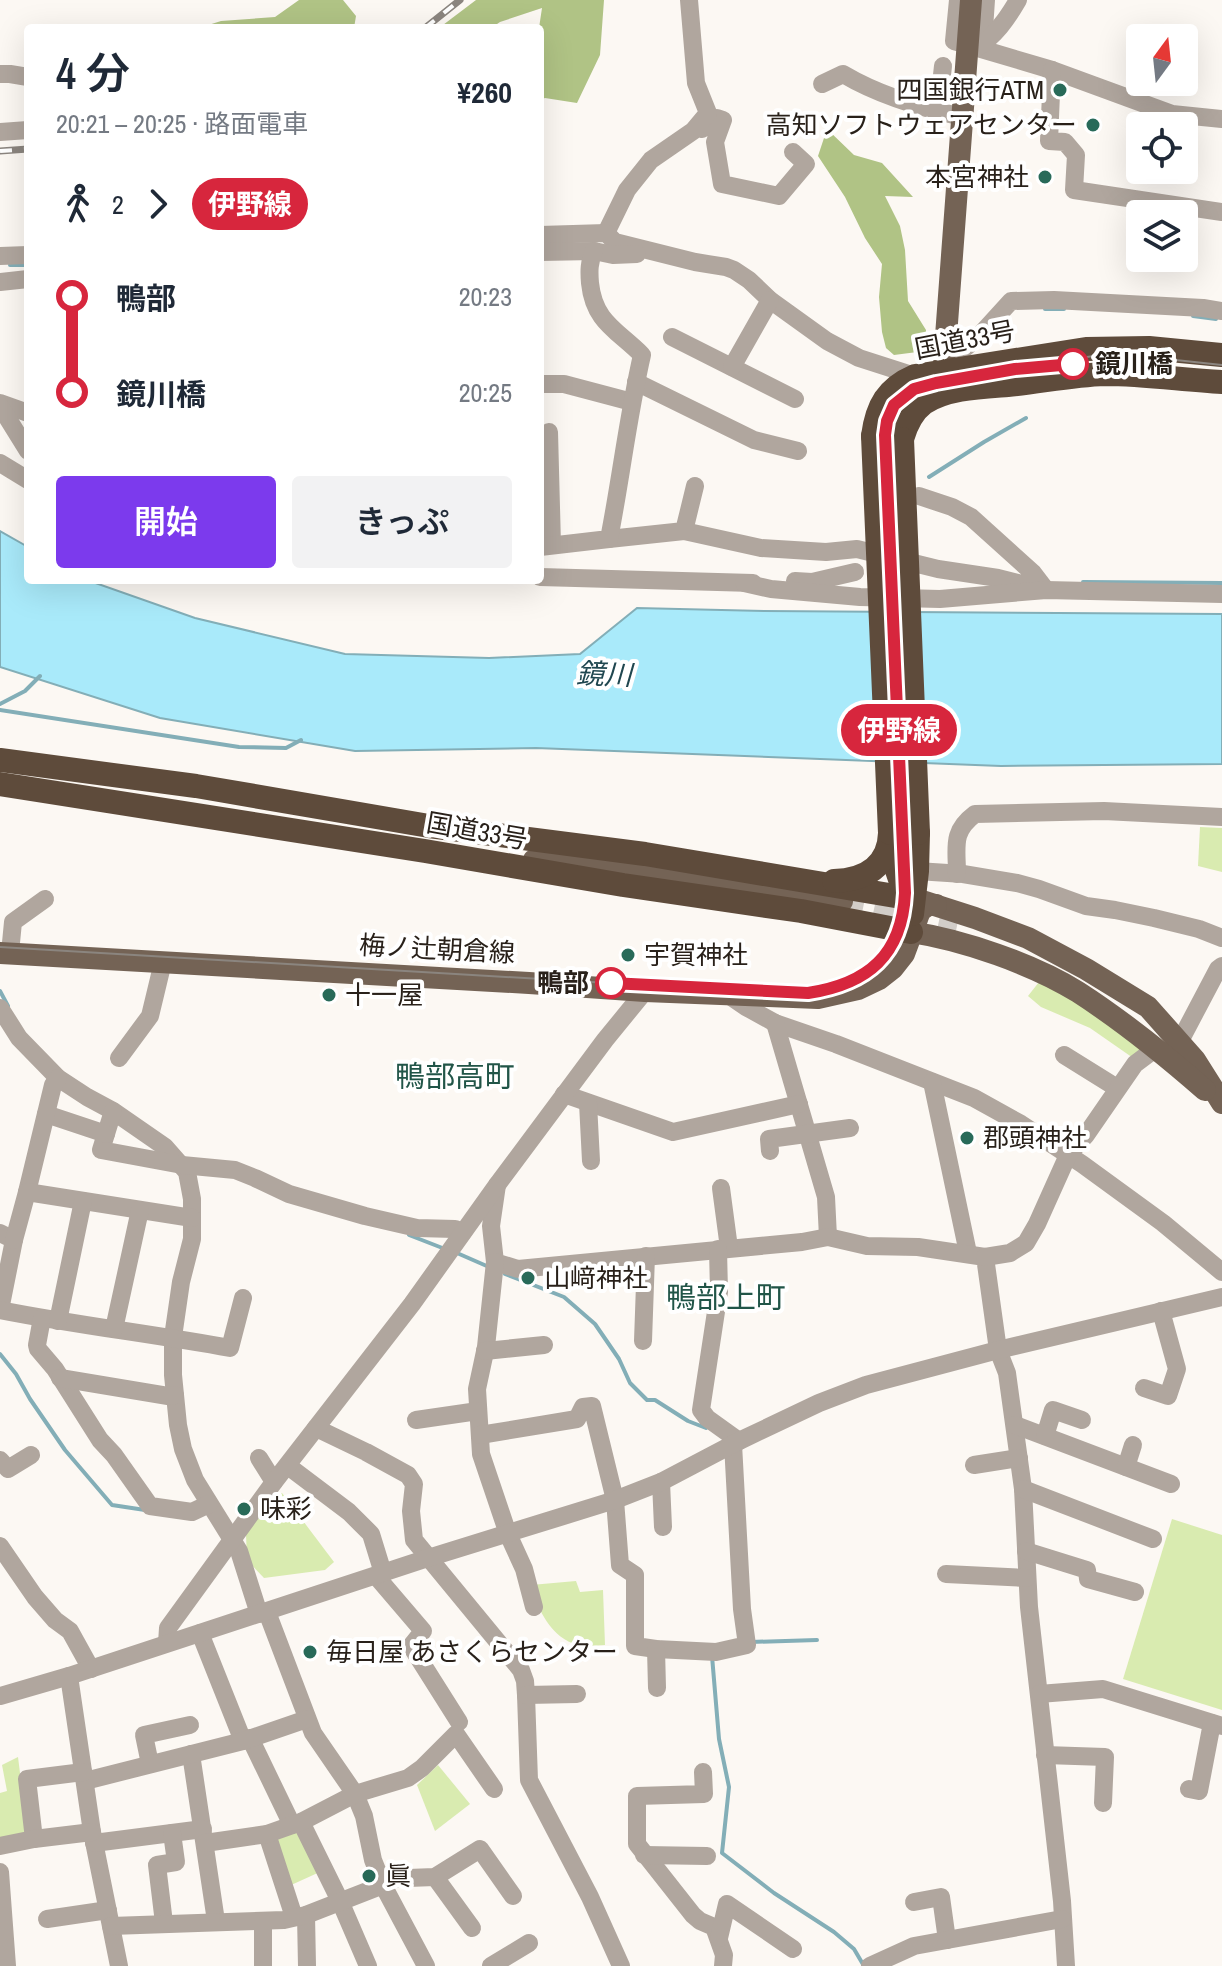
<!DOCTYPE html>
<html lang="ja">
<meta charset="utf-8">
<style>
:root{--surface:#fff;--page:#f2f2f3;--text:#1f2937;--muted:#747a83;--accent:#7c3aed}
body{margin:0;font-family:"Archivo Narrow","Noto Sans JP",sans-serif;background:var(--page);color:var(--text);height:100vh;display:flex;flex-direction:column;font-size:30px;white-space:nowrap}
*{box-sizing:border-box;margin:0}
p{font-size:26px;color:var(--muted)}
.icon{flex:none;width:44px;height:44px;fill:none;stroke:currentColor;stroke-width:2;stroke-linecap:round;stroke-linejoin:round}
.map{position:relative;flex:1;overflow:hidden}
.drawer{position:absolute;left:24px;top:24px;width:520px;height:560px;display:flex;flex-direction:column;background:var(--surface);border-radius:8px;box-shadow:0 8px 32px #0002}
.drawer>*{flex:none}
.badge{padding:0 16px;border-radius:26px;font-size:28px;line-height:52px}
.needle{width:52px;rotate:15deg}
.controls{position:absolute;left:1126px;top:24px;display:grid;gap:16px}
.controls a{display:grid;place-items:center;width:72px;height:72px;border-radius:8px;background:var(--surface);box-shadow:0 8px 32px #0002;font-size:40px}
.map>.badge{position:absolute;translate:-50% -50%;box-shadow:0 0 0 4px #fff}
.legs{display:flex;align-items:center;gap:12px;height:88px;padding:0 32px;font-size:26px}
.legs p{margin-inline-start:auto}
.overview{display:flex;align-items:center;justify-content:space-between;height:136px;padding:0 32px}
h1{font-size:44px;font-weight:600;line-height:60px}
.cta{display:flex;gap:16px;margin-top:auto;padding:16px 32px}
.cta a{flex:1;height:92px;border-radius:8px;background:var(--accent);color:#fff;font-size:32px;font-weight:600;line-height:92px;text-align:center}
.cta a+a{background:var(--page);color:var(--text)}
ul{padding:0 32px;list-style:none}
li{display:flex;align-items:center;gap:28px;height:96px;font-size:30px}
li i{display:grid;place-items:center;width:12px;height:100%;margin:0 10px;background:currentColor}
li i::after{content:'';width:20px;height:20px;margin:-10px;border:6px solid;border-radius:50%;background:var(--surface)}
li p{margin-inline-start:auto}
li:first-child i{background:linear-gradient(#0000 50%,currentColor 0)}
li:last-child i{background:linear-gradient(currentColor 50%,#0000 0)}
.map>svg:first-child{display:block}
.green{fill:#d9ebb0}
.forest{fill:#b0c385}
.water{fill:#a9eafa;stroke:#83aeb7;stroke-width:2}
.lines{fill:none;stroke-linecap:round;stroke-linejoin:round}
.stream{stroke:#83aeb7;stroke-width:4}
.major-tunnel{stroke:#d2cdc8;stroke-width:22;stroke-dasharray:22 11;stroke-linecap:butt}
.minor{stroke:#b0a69e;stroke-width:18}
.major{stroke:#746355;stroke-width:22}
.highway{stroke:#5e4b3b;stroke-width:24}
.tram{stroke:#8b857f;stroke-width:2}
.rail-casing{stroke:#8b857f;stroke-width:7}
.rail{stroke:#fff;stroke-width:4;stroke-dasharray:12;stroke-linecap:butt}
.highway-bridge{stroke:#5e4b3b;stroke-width:24}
.line-1-casing{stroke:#fff;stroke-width:18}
.line-1{stroke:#d7263d;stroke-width:12}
.poi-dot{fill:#286a59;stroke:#fff;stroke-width:3}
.stop-1-dot{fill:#fff;stroke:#d7263d;stroke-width:4}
.labels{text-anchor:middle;stroke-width:8;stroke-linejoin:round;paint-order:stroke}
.poi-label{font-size:26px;fill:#29211a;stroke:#fff;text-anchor:start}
.street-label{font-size:26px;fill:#29211a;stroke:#fff}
.stop-label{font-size:26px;font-weight:bold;fill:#29211a;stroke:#fff;text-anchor:start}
.water-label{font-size:28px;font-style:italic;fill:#204750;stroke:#fff}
.quarter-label{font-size:30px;fill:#215548;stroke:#fff}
</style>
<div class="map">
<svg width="1222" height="1966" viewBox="0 0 1222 1966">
<rect width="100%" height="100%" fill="#fcf8f3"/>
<!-- green -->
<g class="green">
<polygon points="1200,827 1222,828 1222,872 1198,866"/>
<polygon points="1039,982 1066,996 1149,1051 1136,1060 1090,1028 1041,1007 1028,996"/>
<polygon points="274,1493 282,1493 334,1562 325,1570 264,1578 247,1560 246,1534"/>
<polygon points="1172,1519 1222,1535 1222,1710 1123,1679"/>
<path d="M576,1581L580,1592L603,1590L605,1645C597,1645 586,1647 578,1645C551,1638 538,1610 531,1585Z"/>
<polygon points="18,1757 28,1837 0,1844 0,1793 7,1791 2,1765"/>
<polygon points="438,1765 470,1804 435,1831 417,1785"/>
<polygon points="300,1825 322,1871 289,1886 273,1836"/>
</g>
<!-- forest -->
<g class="forest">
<polygon points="299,0 343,0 356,16 354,28 199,28 221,21 275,17"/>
<polygon points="476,0 604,0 600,55 577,103 545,98 540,100 539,28 542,8 500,22 491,28 439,28"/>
<polygon points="827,129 854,155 882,163 913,197 885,196 900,226 905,250 908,301 926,330 925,351 894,355 886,348 882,332 879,297 882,264 865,238 845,197 818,156"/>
</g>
<!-- water -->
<polygon class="water" points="0,531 28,547 28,580 87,580 195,618 345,654 489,658 580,654 637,608 764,611 1222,614 1222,764 1001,766 536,748 355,751 160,718 0,667"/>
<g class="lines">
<!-- stream -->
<g class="stream">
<polyline points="10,265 28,265"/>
<polyline points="1045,309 1064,309"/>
<polyline points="1193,316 1216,319"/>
<polyline points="929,477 984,442 1026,418"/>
<polyline points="1083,582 1222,583"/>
<polyline points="0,704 25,691 40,676"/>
<polyline points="0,710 239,747 286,748 301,740"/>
<polyline points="0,991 8,1006"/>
<polyline points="409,1235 445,1249"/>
<polyline points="457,1253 489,1267"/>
<polyline points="505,1274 564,1297 595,1324 619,1359 630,1383 647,1400 655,1400 688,1421 706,1428"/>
<polyline points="0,1354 16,1374 30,1399 65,1450 112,1505 145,1510"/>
<polyline points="751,1642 817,1640"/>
<polyline points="712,1656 719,1739 729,1787 722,1853 774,1893 834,1932 854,1949 864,1966"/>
</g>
<!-- major-tunnel -->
<polyline class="major-tunnel" points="842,901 957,926"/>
<!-- minor -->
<g class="minor">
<polyline points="958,0 954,41 1052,70 1172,114 1222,119"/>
<polyline points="983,44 986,0"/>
<path d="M976,48C995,36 1007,19 1018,0"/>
<polyline points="1052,70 1049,141 1065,142 1076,155 1074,190 1222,212"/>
<polyline points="0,74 10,74 28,77"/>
<path d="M822,84L843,74C880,96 921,108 963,117"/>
<polyline points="938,111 943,66"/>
<polyline points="702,129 717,118 723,120 715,142 722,184 779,196 806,164 793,152"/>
<polyline points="0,132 28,130"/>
<polyline points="606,233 627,190 651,160 693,131 708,113 696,83 689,0"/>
<polyline points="540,235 606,233 615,242 695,262 726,267 734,270 749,280 770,300 827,341 859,358 915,376"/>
<polyline points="540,252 594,251 613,255 637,254"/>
<polyline points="0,256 28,255"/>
<polyline points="0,282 28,279"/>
<polyline points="672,337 795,399"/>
<polyline points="732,367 770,300"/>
<polyline points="956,369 957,355 980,335 1011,301 1054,300 1203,308 1222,311"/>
<polyline points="636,382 754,440 798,451"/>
<polyline points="540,384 564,384 632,402"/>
<polyline points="0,403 28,413"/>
<polyline points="0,406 28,451"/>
<polyline points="549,432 552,545"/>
<polyline points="0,463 28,480"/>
<polyline points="684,531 761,548 826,552 857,549 938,569 998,578 1046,590 1033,573 971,517 952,507 919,496"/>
<polyline points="609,539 684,531 695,486"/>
<path d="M540,547L609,539C621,478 628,416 642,355C617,330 594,322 590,283C589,271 589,262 594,251"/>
<polyline points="540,577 753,583"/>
<polyline points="795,581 812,582 855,572"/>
<polyline points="744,583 771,589 860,597 940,599 1046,590 1222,594"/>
<polyline points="905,868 917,871 963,874 1017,883 1039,889 1086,906 1115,910 1154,918 1199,929 1222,938"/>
<path d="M957,874C957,847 951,832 975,814L1104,811L1222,817"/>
<polyline points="10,953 13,922 45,899"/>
<polyline points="727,994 746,1007 775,1023 836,1044 974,1098 1021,1124 1082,1164 1163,1223 1222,1272"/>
<polyline points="0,1008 19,1038 58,1078 87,1097 113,1111 165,1147 187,1172 192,1199 192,1239 181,1282 173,1337 173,1375 178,1425 183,1449 195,1480 239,1551 259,1614"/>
<polyline points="775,1023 826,1197 828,1237"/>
<polyline points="1179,1043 1218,969 1222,966"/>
<polyline points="1064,1055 1117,1088"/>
<polyline points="119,1058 150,1016 163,962"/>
<polyline points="932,1082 968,1253"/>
<polyline points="564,1094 673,1132 799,1104"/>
<polyline points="588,1103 591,1161"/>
<polyline points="113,1111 101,1150 182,1165 235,1170 255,1178 289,1194 365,1216 417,1228 455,1229 463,1232"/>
<polyline points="46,1114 106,1134"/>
<polyline points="770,1151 769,1139 850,1128"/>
<polyline points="497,1185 491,1226 495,1262 518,1269 802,1242 828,1237 867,1246 918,1247 985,1257 998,1350 1007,1373 1023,1489 1029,1607 1062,1901 1066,1966"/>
<polyline points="721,1188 729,1248"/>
<polyline points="27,1192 53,1085 58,1078"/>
<polyline points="0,1233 14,1240 0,1310"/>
<polyline points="14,1240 27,1192 192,1218"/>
<polyline points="718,1249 719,1292 701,1410 707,1418 739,1441"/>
<polyline points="985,1257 1010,1253 1026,1243 1037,1224 1068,1155 1086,1135 1135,1064 1155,1049"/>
<polyline points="495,1262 486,1347 477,1389 481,1454 508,1534 524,1569 534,1607"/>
<path d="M0,1310C76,1325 153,1334 230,1348L243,1298"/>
<polyline points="42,1318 37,1345 38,1349 55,1369 100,1440 114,1455 150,1506 192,1512 209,1504"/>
<polyline points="58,1321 83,1201"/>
<polyline points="114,1329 140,1210"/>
<polyline points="643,1341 646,1256"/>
<polyline points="485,1351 544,1345"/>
<polyline points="60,1378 168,1396 175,1395"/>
<polyline points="1144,1388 1168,1396 1177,1369 1161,1311"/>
<polyline points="416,1420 478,1411"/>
<polyline points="1015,1425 1171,1484"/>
<polyline points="316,1428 366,1452 408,1475 414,1484 411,1511 414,1540 521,1670 525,1681 526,1695 529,1780 590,1897 621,1966"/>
<polyline points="480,1435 577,1419 583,1407 592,1406 615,1500 620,1565 635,1575 635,1646 656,1649 716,1652 747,1645 742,1609 733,1444"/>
<polyline points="1045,1436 1053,1410 1082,1420"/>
<polyline points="259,1458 274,1482"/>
<polyline points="0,1460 8,1469 31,1455"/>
<polyline points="974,1465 1019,1458"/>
<polyline points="288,1466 349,1512 371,1534 383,1573"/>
<polyline points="1126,1467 1133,1445"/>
<polyline points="661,1482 663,1527"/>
<polyline points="1023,1489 1153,1539"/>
<polyline points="0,1546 35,1597 55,1620 70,1631 91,1669"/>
<polyline points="1026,1551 1087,1570 1088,1579 1135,1592"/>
<polyline points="946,1574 1026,1578"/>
<polyline points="376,1576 423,1631 411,1646 459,1722"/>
<polyline points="267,1612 313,1733 355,1794 364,1816 373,1860 383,1885 426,1966"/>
<polyline points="200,1633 243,1741"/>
<polyline points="167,1643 168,1628 274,1482 412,1304 497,1185 605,1040 645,991"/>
<polyline points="656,1649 657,1688"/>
<polyline points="69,1676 92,1832 119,1966"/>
<polyline points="1039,1694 1103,1689 1222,1726"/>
<polyline points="526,1695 577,1694"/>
<polyline points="0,1696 69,1676 428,1558 615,1500 661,1482 739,1441 819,1403 866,1385 998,1350 1222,1297"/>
<polyline points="250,1738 292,1825"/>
<polyline points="191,1754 216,1921"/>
<polyline points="1045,1755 1105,1757 1103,1803"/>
<polyline points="150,1764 144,1735 190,1725"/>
<polyline points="703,1772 704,1794 637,1796 637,1844 693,1915 700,1921 714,1927 724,1955 723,1966"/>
<polyline points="85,1781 243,1741 307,1719"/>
<polyline points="1189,1789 1199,1791 1212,1723"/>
<polyline points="301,1822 340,1901 368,1966"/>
<polyline points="267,1834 294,1917"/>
<polyline points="34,1839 27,1779 83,1772"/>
<polyline points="94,1843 203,1829"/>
<polyline points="205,1843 267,1834 301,1822 355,1794 408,1778 422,1768 456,1734 494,1789"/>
<polyline points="0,1846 34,1839 92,1832"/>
<polyline points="644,1855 707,1856"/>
<polyline points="0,1872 7,1966"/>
<polyline points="435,1877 472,1928"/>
<polyline points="381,1879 435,1877 480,1849 513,1896"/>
<polyline points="914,1902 941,1897 947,1940"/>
<polyline points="306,1915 307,1966"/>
<polyline points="47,1919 108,1910"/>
<polyline points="164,1923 157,1865 176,1862 172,1833"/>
<polyline points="111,1926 284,1920 306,1915 383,1885"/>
<polyline points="719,1938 727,1904 793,1949"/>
<polyline points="263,1966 263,1921"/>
<polyline points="491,1966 529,1943"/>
<polyline points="870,1966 914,1946 1062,1919"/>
</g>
<!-- major -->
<g class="major">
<polyline points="942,390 971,0"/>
<polyline points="534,860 615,867 842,901"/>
<polyline points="922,901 975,918 1028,938 1086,969 1148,1007 1195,1060 1222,1103"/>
<path d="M911,932C963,940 1033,964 1078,992C1123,1021 1165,1055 1205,1090"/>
<polyline points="0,953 529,983 645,991 818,998 858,989 879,979 893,968 904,954 920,911 928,905 936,905"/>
</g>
<!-- highway -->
<g class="highway">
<path d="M873,436C877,406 887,388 915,376L1086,349L1149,348L1222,355"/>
<path d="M902,439C906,425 912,412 924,403C947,388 981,387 1008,385C1040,382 1072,375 1105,374C1145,374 1183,380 1222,382"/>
<polyline points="0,760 196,786 429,826 645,854 913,899"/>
<polyline points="0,784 425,851 623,885 801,911 911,932"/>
<polyline points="889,847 906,897 908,909"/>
<path d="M834,881C864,880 889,867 890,833"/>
<polyline points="912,914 917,871 918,833"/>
</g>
<!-- tram -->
<path class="tram" d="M0,947L726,990L808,993L830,989L851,982L881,962L899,929L904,909V867L885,435C889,400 904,391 936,383L1058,361L1094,356L1148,357L1222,365"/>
<!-- rail casing -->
<g class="rail-casing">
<g id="rail">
<polyline points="425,28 460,0"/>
<polyline points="0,151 28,149"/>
</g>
</g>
<!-- rail -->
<use href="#rail" class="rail"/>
<!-- highway-bridge -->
<g class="highway-bridge">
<polyline points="873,436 890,833"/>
<polyline points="902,439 918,833"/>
</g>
</g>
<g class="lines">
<!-- line-1 casing -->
<g class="line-1-casing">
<path id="line-1" d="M611,983L808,993C868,984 902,955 905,893L885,435L887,421L894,405L914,389L936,383L1015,369L1073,364"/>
</g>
<!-- line-1 -->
<use href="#line-1" class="line-1"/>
</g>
<!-- markers -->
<g class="poi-dot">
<circle cx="1060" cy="90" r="8"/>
<circle cx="1093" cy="125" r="8"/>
<circle cx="1045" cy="177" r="8"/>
<circle cx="628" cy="955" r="8"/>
<circle cx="329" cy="995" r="8"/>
<circle cx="967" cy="1138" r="8"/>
<circle cx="528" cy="1278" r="8"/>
<circle cx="244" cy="1509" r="8"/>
<circle cx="310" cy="1652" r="8"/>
<circle cx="369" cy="1876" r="8"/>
</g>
<g class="stop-1-dot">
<circle cx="1073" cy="364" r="14"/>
<circle cx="611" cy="983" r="14"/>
</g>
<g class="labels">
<!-- poi labels -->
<g class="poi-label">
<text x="1044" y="99" text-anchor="end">四国銀行ATM</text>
<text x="1077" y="134" text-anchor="end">高知ソフトウェアセンター</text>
<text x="1029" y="186" text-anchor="end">本宮神社</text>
<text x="644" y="964">宇賀神社</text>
<text x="345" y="1004">十一屋</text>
<text x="983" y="1147">郡頭神社</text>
<text x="544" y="1287">山﨑神社</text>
<text x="260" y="1518">味彩</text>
<text x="326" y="1661">毎日屋 あさくらセンター</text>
<text x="385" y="1885">眞</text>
</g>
<!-- street labels -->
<g class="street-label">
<text transform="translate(965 340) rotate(-11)" y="9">国道33号</text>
<text transform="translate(477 831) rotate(10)" y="9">国道33号</text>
<text transform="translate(437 949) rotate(3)" y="9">梅ノ辻朝倉線</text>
</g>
<!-- stop labels -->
<g class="stop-label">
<text x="1095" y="373">鏡川橋</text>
<text x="589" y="992" text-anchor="end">鴨部</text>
</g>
<!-- water labels -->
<g class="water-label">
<text transform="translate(604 674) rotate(2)" y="10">鏡川</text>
</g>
<!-- quarter labels -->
<g class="quarter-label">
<text x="455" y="1087">鴨部高町</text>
<text x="726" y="1308">鴨部上町</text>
</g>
</g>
</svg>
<div class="controls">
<a><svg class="needle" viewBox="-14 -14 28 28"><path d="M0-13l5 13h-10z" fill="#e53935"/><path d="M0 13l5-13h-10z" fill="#747a83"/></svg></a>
<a><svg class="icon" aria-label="locate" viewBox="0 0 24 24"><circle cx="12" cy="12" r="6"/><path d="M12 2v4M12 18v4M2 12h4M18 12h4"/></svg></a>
<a><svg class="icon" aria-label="layers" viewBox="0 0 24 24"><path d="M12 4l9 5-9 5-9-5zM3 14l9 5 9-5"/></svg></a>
</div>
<b class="badge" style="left:899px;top:730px;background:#d7263d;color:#fff">伊野線</b>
<section class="drawer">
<div class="overview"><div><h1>4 分</h1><p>20:21 – 20:25 · 路面電車</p></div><b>¥260</b></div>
<div class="legs"><svg class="icon" aria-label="walk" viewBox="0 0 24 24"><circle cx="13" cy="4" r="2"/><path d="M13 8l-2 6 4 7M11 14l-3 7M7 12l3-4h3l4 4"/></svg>2<svg class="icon" aria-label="forward" viewBox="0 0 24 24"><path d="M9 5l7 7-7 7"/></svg><b class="badge" style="background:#d7263d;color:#fff">伊野線</b></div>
<ul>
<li><i style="color:#d7263d"></i><b>鴨部</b><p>20:23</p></li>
<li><i style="color:#d7263d"></i><b>鏡川橋</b><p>20:25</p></li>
</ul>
<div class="cta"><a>開始</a><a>きっぷ</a></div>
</section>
</div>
